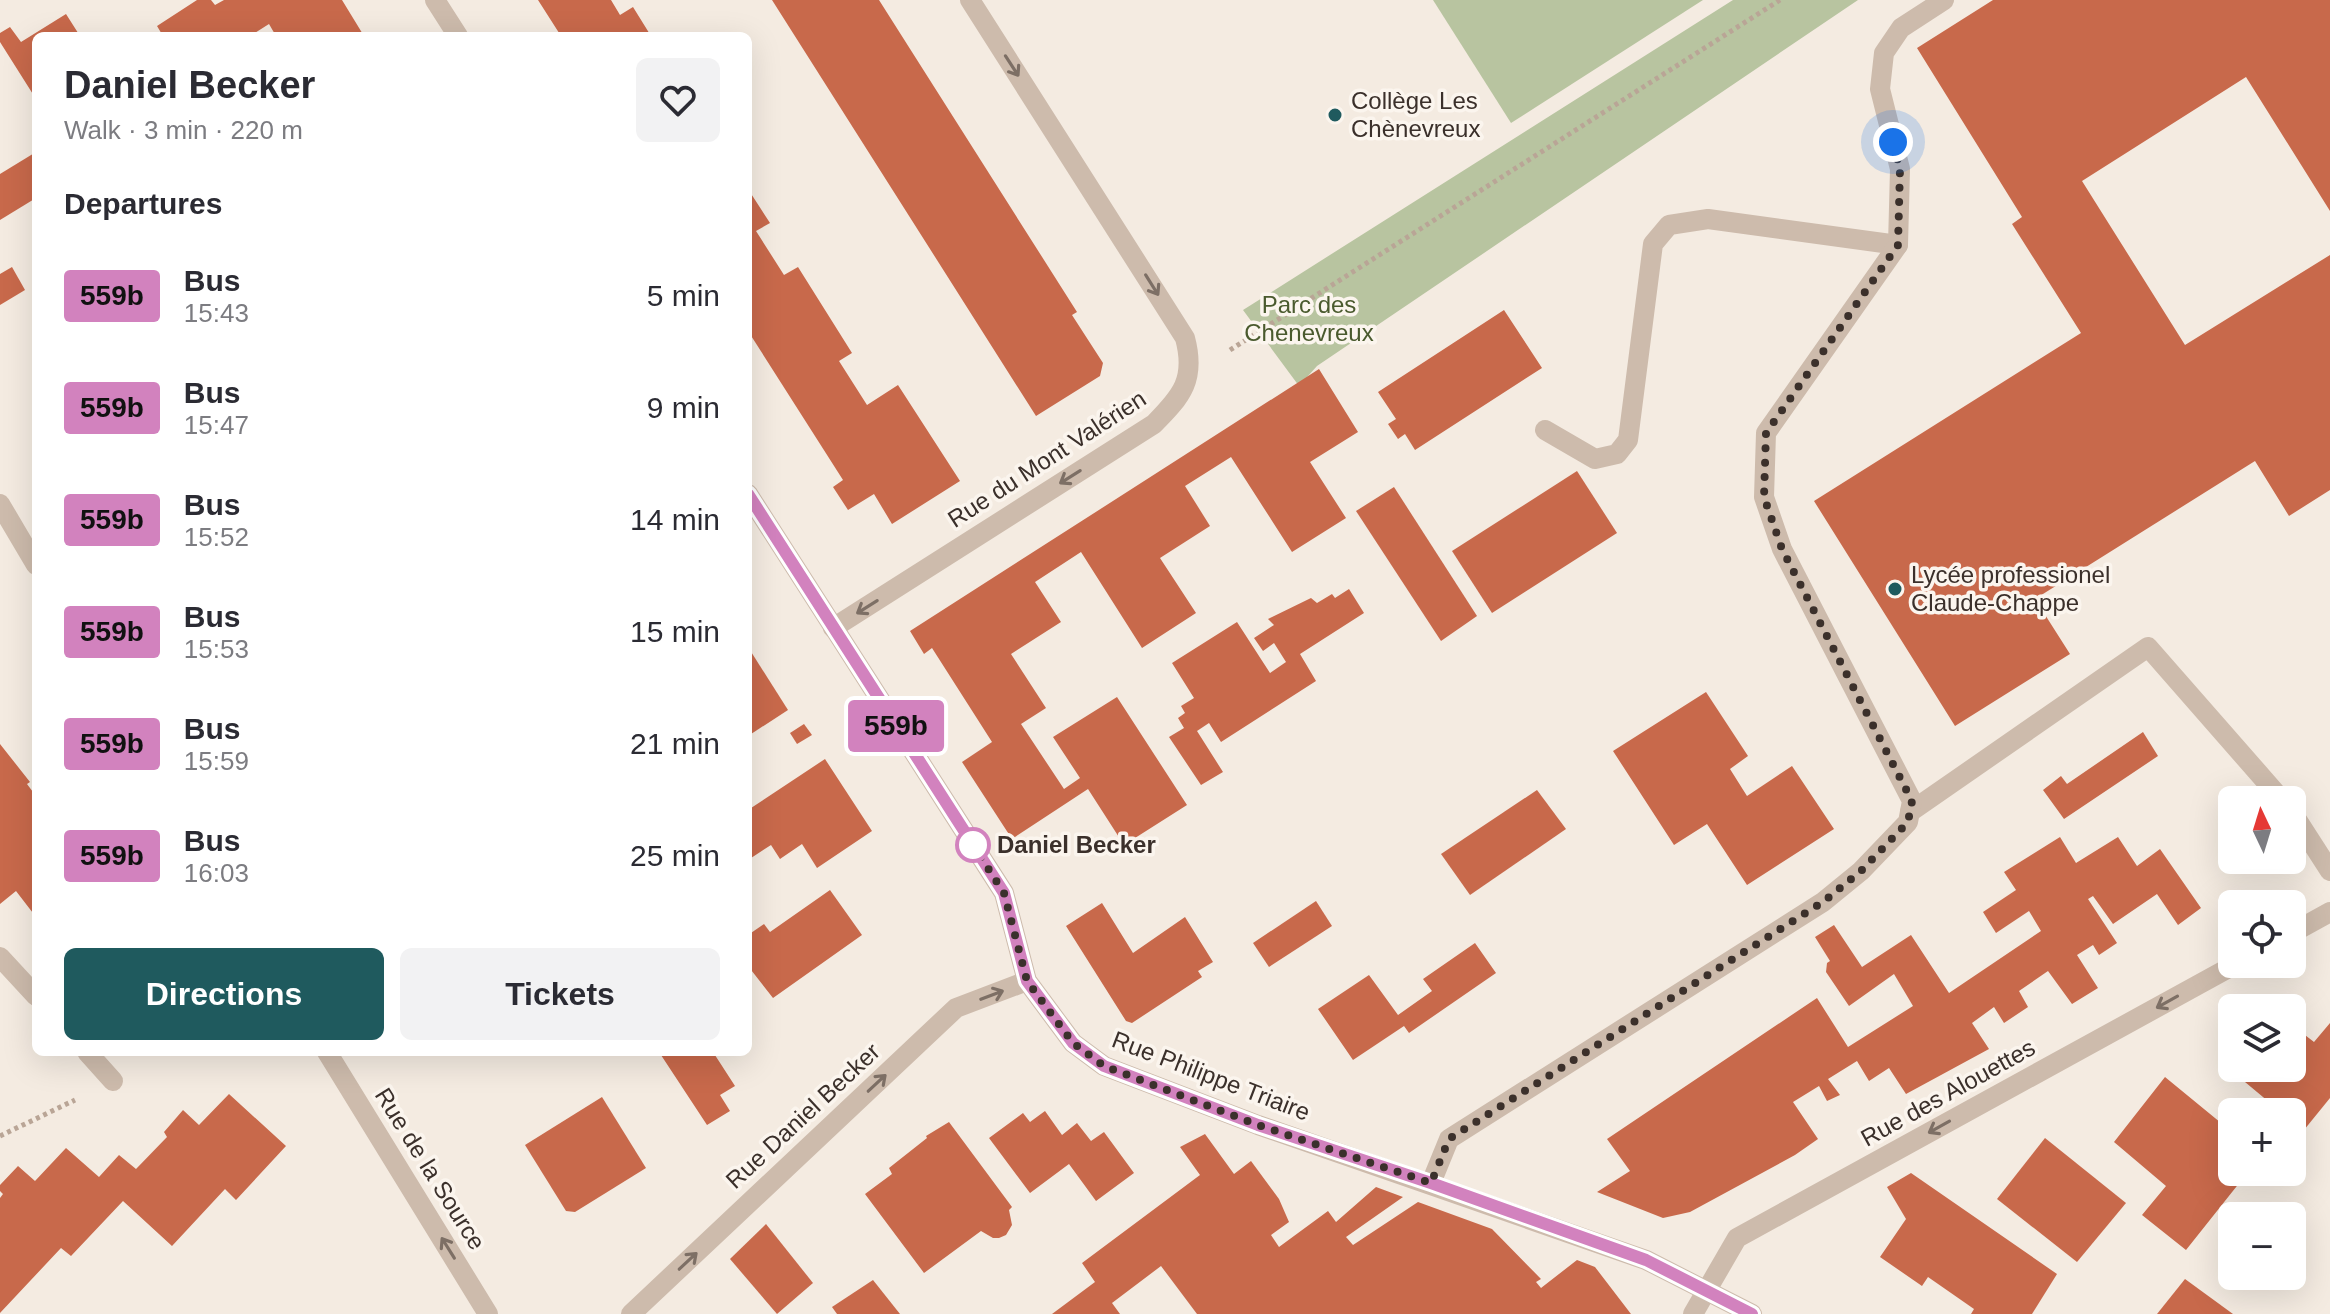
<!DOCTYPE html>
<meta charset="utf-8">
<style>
:root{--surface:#fff;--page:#f2f2f3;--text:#2b2b33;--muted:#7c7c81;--accent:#1f5a5e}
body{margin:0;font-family:Helvetica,sans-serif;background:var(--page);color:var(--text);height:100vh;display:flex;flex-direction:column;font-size:30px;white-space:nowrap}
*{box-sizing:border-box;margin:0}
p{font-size:26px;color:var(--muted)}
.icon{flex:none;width:44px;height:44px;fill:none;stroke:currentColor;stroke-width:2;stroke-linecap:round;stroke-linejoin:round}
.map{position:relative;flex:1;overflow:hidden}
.sheet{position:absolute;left:32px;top:32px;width:720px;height:1024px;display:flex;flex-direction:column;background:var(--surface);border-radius:12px;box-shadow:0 8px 32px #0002}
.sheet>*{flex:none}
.badge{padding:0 16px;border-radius:6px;font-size:28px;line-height:52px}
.needle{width:52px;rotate:356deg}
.controls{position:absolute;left:2218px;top:786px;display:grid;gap:16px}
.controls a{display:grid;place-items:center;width:88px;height:88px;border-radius:12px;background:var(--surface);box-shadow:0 8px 32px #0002;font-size:40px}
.you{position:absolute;width:40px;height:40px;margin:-20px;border:6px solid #fff;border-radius:50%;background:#1a73e8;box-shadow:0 0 0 12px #1a73e833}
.map>.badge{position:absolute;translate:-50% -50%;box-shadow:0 0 0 4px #fff}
h2{padding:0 32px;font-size:30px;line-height:72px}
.round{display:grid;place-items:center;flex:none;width:84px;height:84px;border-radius:12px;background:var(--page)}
.summary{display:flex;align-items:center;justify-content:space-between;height:136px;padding:0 32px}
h1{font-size:38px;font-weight:700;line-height:60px}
.cta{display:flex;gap:16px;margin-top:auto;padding:16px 32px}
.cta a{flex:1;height:92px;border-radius:12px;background:var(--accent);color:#fff;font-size:32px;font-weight:700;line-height:92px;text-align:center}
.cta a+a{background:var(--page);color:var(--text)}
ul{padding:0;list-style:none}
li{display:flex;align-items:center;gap:24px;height:112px;padding:0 32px}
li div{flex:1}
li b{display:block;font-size:30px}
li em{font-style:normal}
li .badge{min-width:88px;font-weight:700;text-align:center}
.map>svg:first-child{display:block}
.green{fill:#b8c4a0}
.building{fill:#c8694b}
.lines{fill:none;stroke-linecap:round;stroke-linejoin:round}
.path{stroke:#b9a596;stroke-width:5;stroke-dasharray:4 4;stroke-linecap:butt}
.minor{stroke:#cdbbac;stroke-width:20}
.oneway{stroke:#7d6f65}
.line-casing{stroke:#fff;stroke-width:18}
.line{stroke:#d282be;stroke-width:12}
.walk{stroke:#3b302b;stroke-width:8;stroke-dasharray:0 14.4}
.poi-dot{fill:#1f5a5e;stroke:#fbf5ee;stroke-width:3}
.stop-dot{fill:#fff;stroke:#d282be;stroke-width:4}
.labels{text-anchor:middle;stroke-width:7;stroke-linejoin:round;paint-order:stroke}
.poi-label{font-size:24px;fill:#3b302b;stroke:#fbf5ee;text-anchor:start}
.park-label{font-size:24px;fill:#4a5a2e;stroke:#fbf5ee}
.street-label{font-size:24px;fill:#3b302b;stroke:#fbf5ee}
.stop-label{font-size:24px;font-weight:bold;fill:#3b302b;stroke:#fbf5ee;text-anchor:start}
</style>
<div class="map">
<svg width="2330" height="1314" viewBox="0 0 2330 1314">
<rect width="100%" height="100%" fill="#f4ebe1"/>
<!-- green -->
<g class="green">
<polygon points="1433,0 1703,0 1511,123"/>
<polygon points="1733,0 1858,0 1317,366 1299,386 1243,310"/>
</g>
<!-- building -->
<g class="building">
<polygon points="197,0 211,0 215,5 224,0 342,0 364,36 276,36 269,24 250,36 163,36 157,26"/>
<polygon points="538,0 611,0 620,15 633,7 651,36 561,36"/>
<polygon points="772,0 879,0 1077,312 1072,315 1103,363 1100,376 1036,416"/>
<polygon points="1993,0 2330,0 2330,211 2246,77 2082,181 2185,345 2330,255 2330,490 2289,516 2255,461 2035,599 2070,654 1955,726 1814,501 2081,333 2012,224 2022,217 1917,48"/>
<polygon points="66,14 80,36 36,36 36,99 0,42 0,33 10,27 21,42"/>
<polygon points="36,152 36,198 0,220 0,174"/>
<polygon points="748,189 770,223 756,231 784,275 798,267 852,353 839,361 867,405 898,385 960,481 892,524 874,494 848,510 833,487 843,480 748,331"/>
<polygon points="12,267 25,290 0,305 0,274"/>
<polygon points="1504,310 1542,368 1415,450 1405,434 1398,439 1388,424 1396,419 1378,392"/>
<polygon points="1319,369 1358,432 1310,462 1346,518 1292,552 1231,457 1185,486 1210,526 1160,558 1196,613 1142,648 1081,552 1035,582 1061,622 1011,654 1046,708 1021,724 1064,789 1080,778 1053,737 1117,697 1187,805 1124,845 1088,789 1012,839 962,762 992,742 932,648 924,654 910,631"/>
<polygon points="1577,471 1617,533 1492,613 1452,551"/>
<polygon points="1394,487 1477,616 1441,641 1356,511"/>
<polygon points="1349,589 1364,613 1300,654 1316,681 1221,742 1209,723 1197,731 1223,772 1201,785 1169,737 1184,728 1178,718 1185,713 1181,706 1194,698 1172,663 1237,622 1270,673 1286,662 1274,643 1263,651 1254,638 1274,625 1268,619 1311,598 1317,603 1332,594 1335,598"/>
<polygon points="748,647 788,710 748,736"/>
<polygon points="1706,692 1748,756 1730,769 1747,796 1792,766 1834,829 1747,885 1707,824 1674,845 1613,751"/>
<polygon points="804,724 812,735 797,744 790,733"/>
<polygon points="2143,732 2158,756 2064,819 2043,790 2061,776 2067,784"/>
<polygon points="0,744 30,782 27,784 36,796 36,917 16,891 0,904"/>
<polygon points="825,759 872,831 817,868 802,844 780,859 771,845 748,860 748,810"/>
<polygon points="1537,790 1566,829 1470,895 1441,854"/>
<polygon points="2060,837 2076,863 2118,837 2137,866 2160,849 2201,908 2178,925 2157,894 2113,924 2093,896 2088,899 2117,943 2099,955 2093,945 2077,955 2098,988 2072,1004 2048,971 2019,991 2028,1007 2004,1023 1994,1007 1972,1023 1989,1049 1906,1094 1889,1068 1869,1081 1857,1061 1828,1079 1840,1095 1827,1101 1819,1086 1793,1102 1818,1139 1795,1155 1690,1212 1663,1218 1597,1192 1630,1171 1607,1139 1817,998 1848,1047 1913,1006 1894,974 1849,1006 1826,972 1827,963 1830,961 1815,937 1834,925 1862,967 1911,935 1949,993 2041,931 2029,911 1996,933 1983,912 2016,890 2004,872"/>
<polygon points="830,890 862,935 773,998 748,966 748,935 764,924 770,932"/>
<polygon points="1316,901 1332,926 1269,967 1253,943"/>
<polygon points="1102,903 1133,953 1185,917 1213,962 1198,971 1202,977 1132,1023 1126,1021 1066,926"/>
<polygon points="1475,943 1496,973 1409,1033 1404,1026 1353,1060 1318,1009 1369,975 1398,1015 1432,991 1423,979"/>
<polygon points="2330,1023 2330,1098 2304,1130 2292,1121 2292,1112 2281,1112 2245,1082 2256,1068 2292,1068 2292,1025 2314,1042"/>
<polygon points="659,1052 713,1052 735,1086 720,1095 730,1111 707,1125"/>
<polygon points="2165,1077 2232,1132 2232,1172 2248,1172 2186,1250 2142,1215 2166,1186 2114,1142"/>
<polygon points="229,1094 286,1146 236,1200 225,1189 172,1246 123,1201 71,1256 61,1248 0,1313 0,1198 3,1194 0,1191 0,1185 18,1166 35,1181 66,1148 99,1177 119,1155 136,1169 167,1137 164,1132 183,1110 199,1125"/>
<polygon points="602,1097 646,1168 575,1212 566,1211 525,1145"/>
<polygon points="1045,1111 1062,1135 1077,1123 1091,1141 1104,1132 1134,1173 1096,1201 1069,1164 1030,1193 989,1138 1023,1113 1030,1122"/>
<polygon points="949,1122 1012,1207 1009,1210 1012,1225 1006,1235 999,1238 993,1238 981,1231 924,1273 865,1194 892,1174 889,1168 927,1138 926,1136"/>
<polygon points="1205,1134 1234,1174 1251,1161 1279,1199 1289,1222 1271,1235 1279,1247 1328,1211 1336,1222 1376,1187 1403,1197 1346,1237 1353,1245 1418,1202 1492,1229 1541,1279 1536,1282 1541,1288 1577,1260 1595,1267 1631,1314 1197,1314 1161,1266 1112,1303 1120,1314 1052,1314 1095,1282 1082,1263 1200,1175 1180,1147"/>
<polygon points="2045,1138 2126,1203 2077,1262 1997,1199"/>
<polygon points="1911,1173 2057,1274 2032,1314 1971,1314 1974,1309 1928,1277 1922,1286 1880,1257 1906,1219 1887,1187"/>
<polygon points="766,1224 813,1283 777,1314 730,1259"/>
<polygon points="2185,1279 2233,1314 2157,1314"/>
<polygon points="873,1280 900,1314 837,1314 832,1307"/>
</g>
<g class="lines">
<!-- path -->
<g class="path">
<polyline points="1230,350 1780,0"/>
<polyline points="0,1136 75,1100"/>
</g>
<!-- minor -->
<g class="minor">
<polyline points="435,0 458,36"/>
<polyline points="1545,430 1595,459 1617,454 1628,440 1653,244 1669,225 1708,219 1898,245"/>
<polyline points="748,494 1004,893 1027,981 1073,1043 1104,1066 1258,1125 1646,1260 1752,1314"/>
<polyline points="0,504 36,565"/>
<path d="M833,628L1154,424C1182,396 1196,379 1185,338L970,0"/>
<polyline points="1910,812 2148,647 2282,800"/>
<polyline points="2292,812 2330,871"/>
<polyline points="2292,933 2330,912"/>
<polyline points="0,957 36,996"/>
<polyline points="87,1052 113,1081"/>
<polyline points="327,1052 488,1314"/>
<polyline points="1431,1183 1449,1139 1823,902 1861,871 1908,822 1912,801 1782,549 1764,497 1766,433 1898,245 1900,169 1880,89 1884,53 1901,28 1944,0"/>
<polyline points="631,1314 956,1008 1027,981"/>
<polyline points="1693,1314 1737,1238 2236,964"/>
</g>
</g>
<!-- one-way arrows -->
<defs><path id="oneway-shaft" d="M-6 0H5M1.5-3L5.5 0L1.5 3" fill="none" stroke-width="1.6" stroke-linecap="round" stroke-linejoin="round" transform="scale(2)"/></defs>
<g class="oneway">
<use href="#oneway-shaft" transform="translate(1012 66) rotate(57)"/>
<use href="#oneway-shaft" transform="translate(1152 285) rotate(58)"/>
<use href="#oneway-shaft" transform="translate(1070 477) rotate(148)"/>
<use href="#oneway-shaft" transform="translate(867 607) rotate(148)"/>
<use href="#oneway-shaft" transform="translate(992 995) rotate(-21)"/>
<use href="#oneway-shaft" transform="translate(2167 1002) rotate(151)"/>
<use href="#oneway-shaft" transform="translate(877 1083) rotate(-43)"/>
<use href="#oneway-shaft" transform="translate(1939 1127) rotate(151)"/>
<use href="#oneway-shaft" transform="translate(448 1248) rotate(-122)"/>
<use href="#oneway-shaft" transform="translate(688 1261) rotate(-43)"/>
</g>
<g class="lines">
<!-- line casing -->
<g class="line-casing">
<polyline id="line" points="748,494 1004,893 1027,981 1073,1043 1104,1066 1258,1125 1431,1183 1646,1260 1752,1314"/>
</g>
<!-- line -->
<use href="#line" class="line"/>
<!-- walk -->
<polyline class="walk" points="973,845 1004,893 1027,981 1073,1043 1104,1066 1258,1125 1431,1183 1449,1139 1823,902 1861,871 1908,822 1912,801 1782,549 1764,497 1766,433 1898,245 1900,169 1893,142"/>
</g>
<!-- markers -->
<g class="poi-dot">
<circle cx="1335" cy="115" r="8"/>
<circle cx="1895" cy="589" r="8"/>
</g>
<circle class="stop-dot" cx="973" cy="845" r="16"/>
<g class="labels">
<!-- poi labels -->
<g class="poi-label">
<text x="1351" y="109">Collège Les<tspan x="1351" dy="28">Chènevreux</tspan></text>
<text x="1911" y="583">Lycée professionel<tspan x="1911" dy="28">Claude-Chappe</tspan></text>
</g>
<!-- park labels -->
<g class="park-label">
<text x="1309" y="313">Parc des<tspan x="1309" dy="28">Chenevreux</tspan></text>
</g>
<!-- street labels -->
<g class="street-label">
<text transform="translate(1047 459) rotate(-33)" y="8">Rue du Mont Valérien</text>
<text transform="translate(1211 1076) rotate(21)" y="8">Rue Philippe Triaire</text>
<text transform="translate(1948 1093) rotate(-29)" y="8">Rue des Alouettes</text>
<text transform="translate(803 1116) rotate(-43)" y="8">Rue Daniel Becker</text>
<text transform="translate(430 1169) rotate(58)" y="8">Rue de la Source</text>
</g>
<!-- stop labels -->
<g class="stop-label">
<text x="997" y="853">Daniel Becker</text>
</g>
</g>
</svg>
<div class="controls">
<a><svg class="needle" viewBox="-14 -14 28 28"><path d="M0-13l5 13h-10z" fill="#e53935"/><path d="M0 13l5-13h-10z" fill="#7c7c81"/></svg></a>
<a><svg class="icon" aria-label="locate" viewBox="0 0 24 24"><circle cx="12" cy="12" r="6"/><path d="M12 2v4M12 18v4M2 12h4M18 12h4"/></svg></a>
<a><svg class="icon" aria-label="layers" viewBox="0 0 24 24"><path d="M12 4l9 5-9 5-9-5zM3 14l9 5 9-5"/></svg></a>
<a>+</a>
<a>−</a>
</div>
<div class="you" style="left:1893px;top:142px"></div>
<b class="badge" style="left:896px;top:726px;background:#d282be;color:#111">559b</b>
<section class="sheet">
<div class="summary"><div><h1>Daniel Becker</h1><p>Walk · 3 min · 220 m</p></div><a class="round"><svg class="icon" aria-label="heart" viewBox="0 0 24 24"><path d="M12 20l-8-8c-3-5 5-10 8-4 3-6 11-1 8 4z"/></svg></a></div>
<h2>Departures</h2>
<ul>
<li><span class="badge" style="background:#d282be;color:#111">559b</span><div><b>Bus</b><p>15:43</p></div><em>5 min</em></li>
<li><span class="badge" style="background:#d282be;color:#111">559b</span><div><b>Bus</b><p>15:47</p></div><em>9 min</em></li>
<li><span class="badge" style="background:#d282be;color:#111">559b</span><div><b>Bus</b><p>15:52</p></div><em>14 min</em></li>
<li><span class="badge" style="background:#d282be;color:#111">559b</span><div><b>Bus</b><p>15:53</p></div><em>15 min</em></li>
<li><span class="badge" style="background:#d282be;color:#111">559b</span><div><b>Bus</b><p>15:59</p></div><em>21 min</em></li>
<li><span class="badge" style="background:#d282be;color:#111">559b</span><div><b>Bus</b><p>16:03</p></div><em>25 min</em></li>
</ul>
<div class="cta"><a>Directions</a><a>Tickets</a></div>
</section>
</div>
